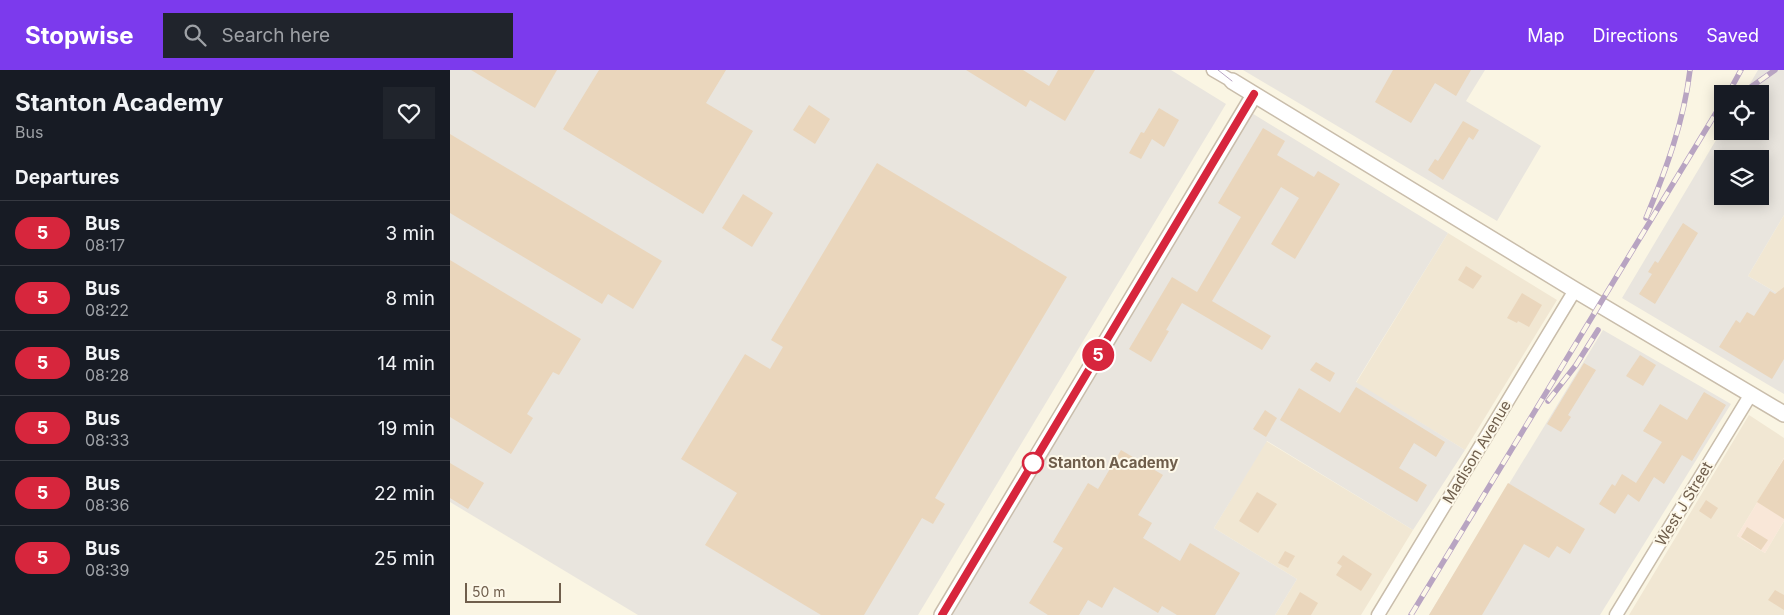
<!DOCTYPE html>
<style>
:root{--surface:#171b24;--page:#20242c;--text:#f1f3f6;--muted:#9ea1a6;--line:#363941;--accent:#7c3aed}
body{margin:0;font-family:Inter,sans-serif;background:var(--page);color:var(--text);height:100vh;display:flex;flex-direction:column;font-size:19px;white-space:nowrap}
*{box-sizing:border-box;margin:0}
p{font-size:16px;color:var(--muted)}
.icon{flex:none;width:28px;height:28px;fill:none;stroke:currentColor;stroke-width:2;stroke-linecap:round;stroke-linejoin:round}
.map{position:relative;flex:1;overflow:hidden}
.sheet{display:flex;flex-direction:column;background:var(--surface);width:450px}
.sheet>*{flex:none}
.badge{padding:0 10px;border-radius:16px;font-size:18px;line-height:32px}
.buttons{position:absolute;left:1264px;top:15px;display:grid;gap:10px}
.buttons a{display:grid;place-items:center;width:55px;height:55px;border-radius:0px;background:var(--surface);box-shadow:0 2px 12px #0003;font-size:25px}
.scale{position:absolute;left:15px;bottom:12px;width:96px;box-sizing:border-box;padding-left:5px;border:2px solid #6f5e4c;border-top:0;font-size:14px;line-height:18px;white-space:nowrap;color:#6f5e4c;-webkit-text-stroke:4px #fdf8e9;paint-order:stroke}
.map>.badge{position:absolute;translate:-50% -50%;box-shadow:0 0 0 2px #fff}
h2{padding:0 15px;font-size:19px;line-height:45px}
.round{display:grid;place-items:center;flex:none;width:52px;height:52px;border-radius:0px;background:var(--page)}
.headline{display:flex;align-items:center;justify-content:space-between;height:85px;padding:0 15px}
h1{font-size:24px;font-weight:700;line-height:38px}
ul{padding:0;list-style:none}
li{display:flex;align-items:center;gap:15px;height:65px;padding:0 15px;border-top:1px solid var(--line)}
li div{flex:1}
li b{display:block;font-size:19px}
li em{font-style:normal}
li .badge{min-width:55px;font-weight:700;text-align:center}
header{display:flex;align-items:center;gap:30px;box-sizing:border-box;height:70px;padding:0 25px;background:var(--accent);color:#fff}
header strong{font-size:24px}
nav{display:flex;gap:28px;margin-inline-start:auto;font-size:18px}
.search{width:350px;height:45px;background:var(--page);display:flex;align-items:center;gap:12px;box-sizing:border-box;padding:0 18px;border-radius:0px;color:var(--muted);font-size:19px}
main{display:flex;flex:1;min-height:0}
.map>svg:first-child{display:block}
.residential{fill:#f1e7d3}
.commercial{fill:#f9e7d8}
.industrial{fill:#e9e5de;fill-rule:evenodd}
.building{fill:#ead6bc}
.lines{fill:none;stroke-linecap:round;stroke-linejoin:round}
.minor-casing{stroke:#c9bdab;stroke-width:15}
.tertiary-casing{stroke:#c9bdab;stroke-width:18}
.minor{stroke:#fff;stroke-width:12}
.tertiary{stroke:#fff;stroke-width:15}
.tram{stroke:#b8a4c2;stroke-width:1}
.rail-casing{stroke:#b8a4c2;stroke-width:5.5}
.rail{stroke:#fdf8e9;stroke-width:4;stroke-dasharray:11;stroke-linecap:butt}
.line-casing{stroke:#fff;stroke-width:11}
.line{stroke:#d7263d;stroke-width:8}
.stop-dot{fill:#fff;stroke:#d7263d;stroke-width:2.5}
.labels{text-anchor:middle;stroke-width:4;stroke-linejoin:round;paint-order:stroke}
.street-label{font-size:15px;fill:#6f5e4c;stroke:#fdf8e9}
.stop-label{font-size:15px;font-weight:bold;fill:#6f5e4c;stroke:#fdf8e9;text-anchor:start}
</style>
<header>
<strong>Stopwise</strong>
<div class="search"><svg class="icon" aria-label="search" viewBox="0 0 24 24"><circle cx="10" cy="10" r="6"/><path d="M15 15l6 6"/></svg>Search here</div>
<nav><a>Map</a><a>Directions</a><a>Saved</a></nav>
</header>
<main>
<section class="sheet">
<div class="headline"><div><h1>Stanton Academy</h1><p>Bus</p></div><a class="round"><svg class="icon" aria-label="heart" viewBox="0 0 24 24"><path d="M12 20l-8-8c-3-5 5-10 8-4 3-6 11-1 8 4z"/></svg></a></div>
<h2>Departures</h2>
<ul>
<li><span class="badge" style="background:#d7263d;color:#fff">5</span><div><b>Bus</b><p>08:17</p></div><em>3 min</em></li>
<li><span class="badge" style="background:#d7263d;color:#fff">5</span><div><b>Bus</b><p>08:22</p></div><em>8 min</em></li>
<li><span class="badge" style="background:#d7263d;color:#fff">5</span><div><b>Bus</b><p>08:28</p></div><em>14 min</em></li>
<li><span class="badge" style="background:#d7263d;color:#fff">5</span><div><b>Bus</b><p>08:33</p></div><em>19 min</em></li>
<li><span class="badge" style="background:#d7263d;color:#fff">5</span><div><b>Bus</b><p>08:36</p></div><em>22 min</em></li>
<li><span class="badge" style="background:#d7263d;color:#fff">5</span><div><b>Bus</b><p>08:39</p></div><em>25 min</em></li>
</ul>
</section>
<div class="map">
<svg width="1334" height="545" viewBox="0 0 1334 545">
<rect width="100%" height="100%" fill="#faf5e3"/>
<!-- residential -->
<g class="residential">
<polygon points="1334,145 1334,227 1298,206"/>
<polygon points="998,163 1107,230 1015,380 906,313"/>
<polygon points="1299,345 1334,368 1334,388 1287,466 1315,483 1334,451 1334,545 1179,545"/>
<polygon points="816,371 963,460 911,545 825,545 847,509 764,458"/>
</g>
<!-- commercial -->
<polygon class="commercial" points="1334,388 1334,451 1315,483 1287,466"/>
<!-- industrial -->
<g class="industrial">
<polygon points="0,0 721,0 776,34 468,545 188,545 0,432"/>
<polygon points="793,0 1035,0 1016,31 1091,76 1047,151"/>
<path d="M1308,0H1334V145L1298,206L1334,227V324L1172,228L1272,60V61H1310V24H1294ZM1272,89H1310V126H1272Z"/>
<polygon points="800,42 998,163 906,312 1015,380 963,460 817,371 764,458 847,509 825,545 502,545"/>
<polygon points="1153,260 1281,334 1150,545 979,545"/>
</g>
<!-- building -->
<g class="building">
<polygon points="21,0 107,0 85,38"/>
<polygon points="149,0 276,0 256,33 303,61 253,144 113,59"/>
<polygon points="516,0 573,0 599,16 608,0 645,0 615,51 580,30 576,37"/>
<polygon points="943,0 1021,0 1006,26 985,13 961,53 925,32"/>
<polygon points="359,35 380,49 365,74 343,60"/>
<polygon points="709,38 729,50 714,77 702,69 691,89 679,83 691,62 694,63"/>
<polygon points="1013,51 1029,60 1023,70 1019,67 993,110 978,100 985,89 988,91"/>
<polygon points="813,58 835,71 827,85 864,107 868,101 890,114 845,189 821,174 849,128 831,117 762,231 821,266 812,280 732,233 716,260 719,261 701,292 679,279 722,207 747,222 791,147 768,133"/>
<polygon points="0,64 212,191 183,239 158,224 152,234 0,143"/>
<polygon points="427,93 617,207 485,428 495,434 483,454 472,448 414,545 371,545 255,475 287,423 231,389 295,284 320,299 333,277 321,270"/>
<polygon points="293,124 323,143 302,177 272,158"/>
<polygon points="1233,153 1248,163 1205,234 1189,224 1202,204 1198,202 1205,191 1208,193"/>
<polygon points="0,190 131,269 109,305 103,302 77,344 83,348 61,384 0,347"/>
<polygon points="1016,196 1032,206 1023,219 1008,210"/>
<polygon points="1334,217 1334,289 1322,309 1269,277 1286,250 1290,253 1297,242 1304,246 1320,221 1325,224"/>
<polygon points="1072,223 1092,235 1079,257 1068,251 1067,253 1057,248"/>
<polygon points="1190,285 1206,295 1193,316 1176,306"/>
<polygon points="866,292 885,303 880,312 860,300"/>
<polygon points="1134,293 1146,300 1118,345 1121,347 1111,362 1097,354"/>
<polygon points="906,317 995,372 986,387 964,373 949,398 977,415 967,432 830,350 849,318 890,343"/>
<polygon points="1254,322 1276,335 1242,391 1232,385 1214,414 1204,407 1189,432 1178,424 1165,444 1149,434 1162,414 1165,416 1172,404 1186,413 1212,372 1193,361 1210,334 1237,350"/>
<polygon points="815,340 827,348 816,367 803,359"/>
<polygon points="671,380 713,405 688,445 702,453 693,468 730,491 740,473 790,503 765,545 727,545 712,536 708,543 664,517 652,538 638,530 629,545 598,545 579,533 613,478 603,472 638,413 648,419"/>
<polygon points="1334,389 1334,449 1307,432"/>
<polygon points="0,393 34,413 18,439 0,428"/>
<polygon points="1058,413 1135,459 1120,484 1107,476 1099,488 1074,474 1032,545 979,545"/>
<polygon points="807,422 827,434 808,463 789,451"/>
<polygon points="1256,430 1268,438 1261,449 1249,441"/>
<polygon points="1297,457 1318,470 1311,480 1291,467"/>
<polygon points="835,481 845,486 838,498 828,493"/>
<polygon points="893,485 922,504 911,521 886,505 892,496 887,493"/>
<polygon points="1325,520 1334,525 1334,540 1318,530"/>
<polygon points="850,522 868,533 861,545 837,545"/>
</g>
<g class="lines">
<!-- minor casing -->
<g class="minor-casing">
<g id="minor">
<polyline points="763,0 782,11"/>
<polyline points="928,545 1125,220"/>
<polyline points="1166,545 1301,324"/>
</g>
</g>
<!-- tertiary casing -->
<g class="tertiary-casing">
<g id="tertiary">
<polyline points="782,11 1125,220 1334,344"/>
<polyline points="492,545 804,25"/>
</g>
</g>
<!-- minor -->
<use href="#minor" class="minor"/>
<!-- tertiary -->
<use href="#tertiary" class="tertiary"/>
<!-- tram -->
<polyline class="tram" points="768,0 782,11"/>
<!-- rail casing -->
<g class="rail-casing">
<g id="rail">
<polyline points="1278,24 1291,0"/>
<polyline points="1291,24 1325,0"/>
<path d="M1196,148C1216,100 1234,51 1240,0"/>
<polyline points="1098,331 1126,295 1148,260"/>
<polyline points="961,545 1272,33"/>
</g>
</g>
<!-- rail -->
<use href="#rail" class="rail"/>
</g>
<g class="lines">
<!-- line casing -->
<g class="line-casing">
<polyline id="line" points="492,545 804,24"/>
</g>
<!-- line -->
<use href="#line" class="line"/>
</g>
<!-- markers -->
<circle class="stop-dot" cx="583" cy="393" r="10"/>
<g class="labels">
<!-- street labels -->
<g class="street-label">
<text transform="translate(1027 382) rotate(-59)" y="5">Madison Avenue</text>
<text transform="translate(1234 434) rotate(-59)" y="5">West J Street</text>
</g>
<!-- stop labels -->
<g class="stop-label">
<text x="598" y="398">Stanton Academy</text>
</g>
</g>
</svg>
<div class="buttons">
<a><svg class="icon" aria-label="locate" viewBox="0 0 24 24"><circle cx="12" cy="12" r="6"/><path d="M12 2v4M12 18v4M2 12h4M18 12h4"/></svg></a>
<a><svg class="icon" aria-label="layers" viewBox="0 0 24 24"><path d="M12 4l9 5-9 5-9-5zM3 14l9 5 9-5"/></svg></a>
</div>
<div class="scale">50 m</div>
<b class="badge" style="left:648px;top:285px;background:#d7263d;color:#fff">5</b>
</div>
</main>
